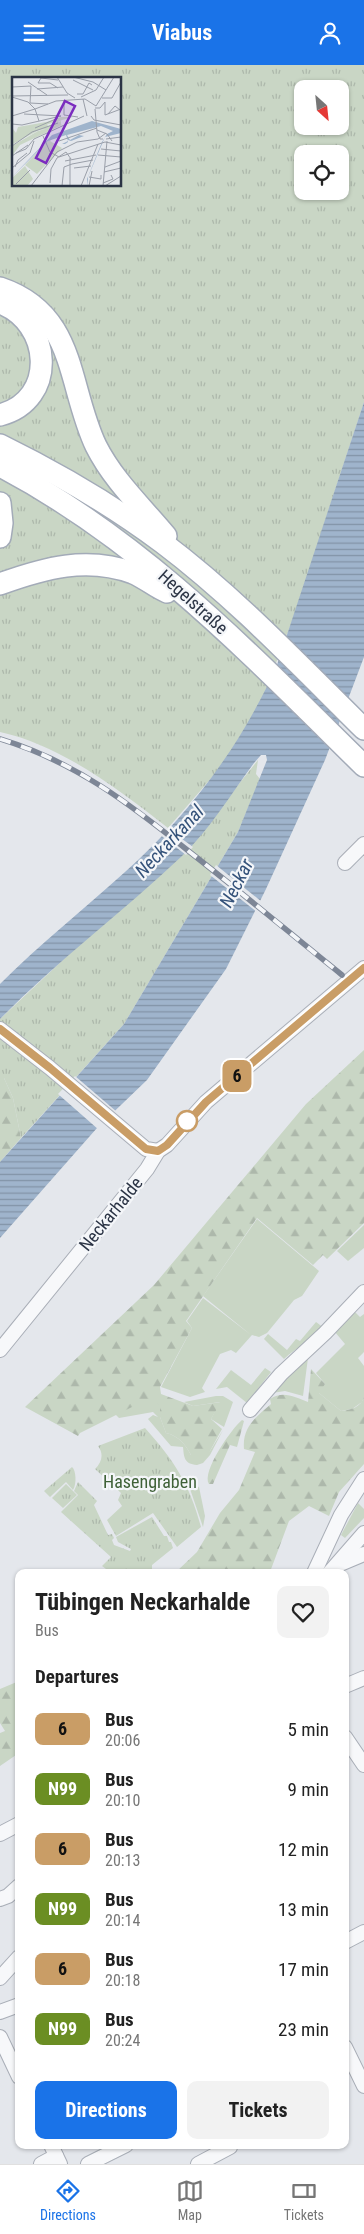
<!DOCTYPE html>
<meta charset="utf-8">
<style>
:root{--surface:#fff;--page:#f2f2f2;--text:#222;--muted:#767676;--line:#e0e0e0;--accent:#1a73e8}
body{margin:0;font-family:"Roboto Condensed",sans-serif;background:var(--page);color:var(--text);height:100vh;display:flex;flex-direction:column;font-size:19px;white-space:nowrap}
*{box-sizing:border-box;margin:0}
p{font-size:16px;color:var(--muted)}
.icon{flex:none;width:28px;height:28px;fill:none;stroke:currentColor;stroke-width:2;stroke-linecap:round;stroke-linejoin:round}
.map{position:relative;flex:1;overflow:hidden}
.sheet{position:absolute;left:15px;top:1504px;width:334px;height:580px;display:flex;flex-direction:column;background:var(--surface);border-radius:10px;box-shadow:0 1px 4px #0004}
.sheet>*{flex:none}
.badge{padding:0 10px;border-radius:8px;font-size:18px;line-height:32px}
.needle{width:32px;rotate:153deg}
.buttons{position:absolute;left:294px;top:15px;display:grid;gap:10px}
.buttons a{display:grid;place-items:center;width:55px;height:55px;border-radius:10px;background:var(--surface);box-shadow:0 1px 4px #0004;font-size:25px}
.map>.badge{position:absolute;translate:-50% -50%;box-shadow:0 0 0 2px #fff}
h2{padding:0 20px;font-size:19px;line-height:45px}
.round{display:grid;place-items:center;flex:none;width:52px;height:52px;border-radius:10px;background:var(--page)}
.head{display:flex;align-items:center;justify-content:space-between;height:85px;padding:0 20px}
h1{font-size:24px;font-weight:700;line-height:38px}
.action{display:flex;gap:10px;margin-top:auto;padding:10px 20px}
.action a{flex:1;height:58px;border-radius:10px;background:var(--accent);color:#fff;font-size:20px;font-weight:700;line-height:58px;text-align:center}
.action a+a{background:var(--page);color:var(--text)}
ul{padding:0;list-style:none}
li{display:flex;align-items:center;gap:15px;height:60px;padding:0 20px}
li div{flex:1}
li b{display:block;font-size:19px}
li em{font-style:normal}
li .badge{min-width:55px;font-weight:700;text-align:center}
header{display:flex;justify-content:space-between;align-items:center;height:65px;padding:0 20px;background:var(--accent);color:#fff;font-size:22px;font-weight:700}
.tab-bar{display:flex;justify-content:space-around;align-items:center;height:70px;border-top:1px solid var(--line);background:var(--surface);font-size:14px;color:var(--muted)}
.tab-bar a{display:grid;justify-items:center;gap:2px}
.tab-bar .current{color:var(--accent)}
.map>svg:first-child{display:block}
.green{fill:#c9d6c5}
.forest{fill:url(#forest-firs)}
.park{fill:url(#park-tufts);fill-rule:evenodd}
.water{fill:url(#water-rules)}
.pier{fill:#e4e7ec}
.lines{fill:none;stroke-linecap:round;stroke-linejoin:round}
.street-casing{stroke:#a9aeb7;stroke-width:16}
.primary-casing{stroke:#a3abb8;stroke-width:24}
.street{stroke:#f7f8fa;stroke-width:14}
.primary{stroke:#fff;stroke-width:21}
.rail-casing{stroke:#7d8696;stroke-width:5.5}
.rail{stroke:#f4f6f9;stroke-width:4;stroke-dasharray:11;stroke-linecap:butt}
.line-casing{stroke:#fff;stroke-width:11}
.line{stroke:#c99d66;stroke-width:8}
.stop-dot{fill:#fff;stroke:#c99d66;stroke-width:2.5}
.labels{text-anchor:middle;stroke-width:4.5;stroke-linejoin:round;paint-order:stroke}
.street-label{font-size:18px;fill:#2b3445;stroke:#f4f6f9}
.park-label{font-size:18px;fill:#3f6138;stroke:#f4f6f9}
.water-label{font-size:19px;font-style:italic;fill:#34527a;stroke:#f4f6f9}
.inset-road{fill:none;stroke:#9a9fa9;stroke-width:1}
.view{fill:#7b2cbf;fill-opacity:0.15;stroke:#7b2cbf;stroke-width:2.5}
.inset-edge{fill:none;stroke:#2b3445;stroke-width:2.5}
</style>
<header><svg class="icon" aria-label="menu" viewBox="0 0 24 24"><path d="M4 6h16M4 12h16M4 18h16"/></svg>Viabus<svg class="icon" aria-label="person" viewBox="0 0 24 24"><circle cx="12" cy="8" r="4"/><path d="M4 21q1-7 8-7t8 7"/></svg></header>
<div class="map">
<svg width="364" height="2099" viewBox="0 0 364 2099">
<defs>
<pattern id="forest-firs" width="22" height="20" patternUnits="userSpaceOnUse" patternTransform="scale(1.25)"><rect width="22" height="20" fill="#c9d6c5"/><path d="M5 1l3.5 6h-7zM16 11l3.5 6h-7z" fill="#adb8ab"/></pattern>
<pattern id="park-tufts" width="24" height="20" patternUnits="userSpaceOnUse" patternTransform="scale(1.25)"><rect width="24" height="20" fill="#c9d6c5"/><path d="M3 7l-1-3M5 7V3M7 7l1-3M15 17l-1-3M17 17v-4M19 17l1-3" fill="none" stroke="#adb8ab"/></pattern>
<pattern id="water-rules" width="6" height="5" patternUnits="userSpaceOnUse" patternTransform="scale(1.25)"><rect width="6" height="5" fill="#9fb4cc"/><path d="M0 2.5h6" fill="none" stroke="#8293a7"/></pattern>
</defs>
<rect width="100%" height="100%" fill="#e4e7ec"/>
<!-- green -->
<g class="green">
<polygon points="257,1154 319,1206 302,1231 294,1235 267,1268 259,1272 252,1270 236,1288 231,1285 220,1289 202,1323 205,1327 190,1332 161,1322 192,1263 187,1256 203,1233 251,1270 203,1231"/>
<polygon points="364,1160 364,1183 348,1196 337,1186"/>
<polygon points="354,1246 360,1252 364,1249 364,1287 358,1293 364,1301 364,1332 362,1337 352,1344 341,1346 319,1328 319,1324 325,1319 316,1308 345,1279 335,1267"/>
<path d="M316,1257L324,1263C312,1276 296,1282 284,1294L264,1274L268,1269L287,1285L296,1274L300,1276Z"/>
<polygon points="308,1293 303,1331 285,1326 272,1328 271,1327"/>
<polygon points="265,1303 271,1307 247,1338 227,1322 216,1324 231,1305 251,1320"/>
<polygon points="216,1331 223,1331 233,1337 224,1362 211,1354 220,1337 193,1341 184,1337"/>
<path d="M148,1333L160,1339V1352L166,1368C179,1371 185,1379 191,1390L210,1386L223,1365L210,1390L203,1398L197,1400C184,1399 184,1392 183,1382L171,1381L148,1354L153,1350L158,1352L153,1347L119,1353L115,1349Z"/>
<polygon points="193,1420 199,1422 205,1451 203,1462 189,1421"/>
<polygon points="358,1438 364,1444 364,1453 345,1473 341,1470"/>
</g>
<!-- forest -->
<g class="forest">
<path d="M364,985V1158L327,1194L323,1190L313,1200L257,1153L186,1256L192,1263L160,1322L161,1329L193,1341L221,1337L211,1354L222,1364L210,1386L202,1393L191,1390C185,1379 179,1371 166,1368L160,1352V1340L148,1334L80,1368L78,1371L25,1342L154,1220L306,1039Z"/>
<polygon points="0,1013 4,1013 13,1033 21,1073 0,1097"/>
<path d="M311,1304L325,1319L319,1328L341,1346C351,1345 361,1342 364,1332V1399L339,1427L329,1451L309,1441L289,1456L270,1507H176L197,1487L220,1448L239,1425L255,1387L244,1384C242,1362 256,1352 271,1339L270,1334C283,1325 295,1332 308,1337Z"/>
<path d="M242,1355L244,1356L237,1382L230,1380L213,1419H209C201,1407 232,1363 242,1355Z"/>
<polygon points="19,1616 19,1688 0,1701 0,1668 5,1666 0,1658 0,1624"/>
</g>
<!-- park -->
<g class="park">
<path d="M0,0H364V337L294,551L261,637L221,702L168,763C121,726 61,680 0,667ZM14,14H120V120H14ZM302,24H340V61H302ZM302,89H340V126H302Z"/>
<polygon points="258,695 256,709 260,714 238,767 124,959 21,1073 13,1033 4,1013 0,1013 0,954 80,879 182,790"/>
<path d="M145,1363C174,1395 190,1420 201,1462L177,1482L153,1448L116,1471L107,1455L122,1441L118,1435L121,1428L112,1420L117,1415L113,1412L108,1416L95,1404C102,1397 104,1389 98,1381Z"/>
<path d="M72,1402C76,1405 77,1419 73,1425L66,1417L50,1432L44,1426Z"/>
<polygon points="78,1417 97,1436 94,1440 108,1470 112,1469 114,1473 112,1475 114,1480 130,1486 131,1484 118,1477 116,1472 152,1452 164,1471 167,1471 169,1477 171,1477 173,1483 152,1500 152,1505 148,1507 128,1507 128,1504 125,1507 110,1507 102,1501 111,1492 61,1447 78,1430 74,1426"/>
<polygon points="66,1419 77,1430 63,1443 52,1433"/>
</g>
<!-- water -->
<path class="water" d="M364,337V592L325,695L266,824L226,904L147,1015L97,1063L0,1173V1097L124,959L238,767L267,695L266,690H261L254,698C231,729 210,764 182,791C123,847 57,896 0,954V919C40,879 84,844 125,807C190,749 242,679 277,600Z"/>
<!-- pier -->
<g class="pier">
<polygon points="166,762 193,782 186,790 159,769"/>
<polygon points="216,800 262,837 257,847 210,810"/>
<polygon points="75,1011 117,1047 99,1065 58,1029"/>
</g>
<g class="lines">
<!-- street casing -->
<g class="street-casing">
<g id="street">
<polyline points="345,798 364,779"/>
<polyline points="0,964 50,1003 146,1084 158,1086"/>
<polyline points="0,1285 147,1104 158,1086 167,1080 206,1037 364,903"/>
<polyline points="250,1345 281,1309 325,1268 364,1227"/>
<polyline points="340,1499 364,1489"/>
<polyline points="314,1508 341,1450 364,1414"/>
<polyline points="329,1508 364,1468"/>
<polyline points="345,1621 364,1613"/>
<polyline points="345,1672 364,1700"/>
<polyline points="0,1769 19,1759"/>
<polyline points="0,1834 8,1831 19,1821"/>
<polyline points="345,1877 364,1867"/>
<polyline points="0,1913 19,1892"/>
<polyline points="0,1947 19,1940"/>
<polyline points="0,1972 19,2012"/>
<polyline points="345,1982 364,2021"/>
<polyline points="51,2080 60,2099"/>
<polyline points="41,2099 56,2091"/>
<polyline points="88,2099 126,2080"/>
<polyline points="198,2099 230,2082 230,2080"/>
</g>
</g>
<!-- primary casing -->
<g class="primary-casing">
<g id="primary">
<path d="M0,223C77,249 67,320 96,381C113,415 142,442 166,471"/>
<path d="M0,238C52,257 58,335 0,350"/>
<path d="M0,380C57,408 112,440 163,478C236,533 299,600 364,664"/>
<path d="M0,401C142,475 251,590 364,701"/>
<polyline points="0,438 2,458 0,472"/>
<path d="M0,519C44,503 87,491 133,508C145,513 155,522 167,527"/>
</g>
</g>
<!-- street -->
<use href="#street" class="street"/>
<!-- primary -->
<use href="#primary" class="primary"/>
<!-- rail casing -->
<g class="rail-casing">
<path id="rail" d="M0,674C76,697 130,739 191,788C242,828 291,869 342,910"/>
</g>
<!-- rail -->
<use href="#rail" class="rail"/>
</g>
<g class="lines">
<!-- line casing -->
<g class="line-casing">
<polyline id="line" points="0,964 50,1003 146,1084 158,1086 167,1080 206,1037 364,903"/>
</g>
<!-- line -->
<use href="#line" class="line"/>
</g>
<!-- markers -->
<circle class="stop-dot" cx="187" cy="1056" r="10"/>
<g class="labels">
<!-- street labels -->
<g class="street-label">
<text transform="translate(193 537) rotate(42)" y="6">Hegelstraße</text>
<text transform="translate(111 1149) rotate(-51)" y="6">Neckarhalde</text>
</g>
<!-- park labels -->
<g class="park-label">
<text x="150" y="1423">Hasengraben</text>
</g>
<!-- water labels -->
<g class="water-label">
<text transform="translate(169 776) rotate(-47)" y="7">Neckarkanal</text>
<text transform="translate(236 818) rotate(-63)" y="7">Neckar</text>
</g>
</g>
<!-- overview -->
<g transform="translate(12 12)">
<rect width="109" height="109" fill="#e4e7ec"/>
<path d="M49,44V48L43,51L27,53L1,67V52L4,56L6,50L34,45L36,49ZM13,89L21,102L15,109H1L0,101Z" fill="#c9d6c5"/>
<path d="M49,40H61L50,43L46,45L50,48L8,68L0,79V69L26,54L48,48L43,45L18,53L20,50Z" fill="#c9d6c5"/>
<path d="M48,57V60L40,62L38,64L50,71L25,97L13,88L37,63Z" fill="#c9d6c5"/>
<path d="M80,44L109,52V56L93,60L76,100V109L75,102L90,65L95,57L101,54L89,49L55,58L58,63L67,58L72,59L59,64L56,63V65L53,67H50L51,69L50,67L56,64L54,58L36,64L0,100L40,58Z" fill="#9fb4cc"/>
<path class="inset-road" d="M45,0L55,16L63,21M61,0L81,5L94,13M61,3L81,13M16,5L35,18M26,6L29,1L46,3M26,6H38L46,11M19,9L18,26L36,27M0,10L19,9M25,12L51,10M65,17H71L77,6L80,8M0,19L56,18M0,20L16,25L23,32L27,44M69,20L84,13L92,0M90,21H100L109,5M71,22L75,39M52,24V38L66,40M83,31H88L93,25V38L109,32M23,32L44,24L73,22L84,29L102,0M83,32L85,55L88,62H91M12,37L49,39M96,37L103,29L108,33M0,39L23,32M79,39L82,43L109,48M0,47L10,48L49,39M23,51L46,41M85,53L95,57L100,64M31,59L38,75L47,80L93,65L109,68M94,62L109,60M47,64L85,51M65,65L86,62L94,56M0,69L20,55L46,46M89,72L109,74M45,75L65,65M4,76L14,72L22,62L72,39M86,78L109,80M0,79L16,68M58,81V109M53,84L84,78M60,87L81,83M3,90L6,83L15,76M93,90L109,84M0,91L18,76L22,64M62,91L79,89M92,95L109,91M77,100L89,102V98M38,106L39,92L45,81L54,75L59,82M91,106L101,102L99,98M4,107L18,93M19,109L45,75M50,109L52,90L60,87M69,109L86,67M77,109L80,94M91,109L95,64M93,109L109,99"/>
<path class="view" d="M53,24L63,29L34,86L24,81Z"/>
<rect width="109" height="109" class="inset-edge"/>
</g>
</svg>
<div class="buttons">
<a><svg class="needle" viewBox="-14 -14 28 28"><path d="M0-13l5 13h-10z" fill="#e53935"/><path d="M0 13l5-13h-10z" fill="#767676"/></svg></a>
<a><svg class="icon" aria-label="locate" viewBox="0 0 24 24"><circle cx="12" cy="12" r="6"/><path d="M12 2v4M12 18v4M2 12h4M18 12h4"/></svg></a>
</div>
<b class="badge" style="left:237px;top:1011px;background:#c99d66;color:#111">6</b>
<section class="sheet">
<div class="head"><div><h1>Tübingen Neckarhalde</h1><p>Bus</p></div><a class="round"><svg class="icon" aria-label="heart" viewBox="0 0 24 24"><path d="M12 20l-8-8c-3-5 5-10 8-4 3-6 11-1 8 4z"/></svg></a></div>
<h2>Departures</h2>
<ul>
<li><span class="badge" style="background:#c99d66;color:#111">6</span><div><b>Bus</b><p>20:06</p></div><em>5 min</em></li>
<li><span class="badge" style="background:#6b8e23;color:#fff">N99</span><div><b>Bus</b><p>20:10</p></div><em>9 min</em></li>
<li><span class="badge" style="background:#c99d66;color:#111">6</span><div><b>Bus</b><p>20:13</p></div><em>12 min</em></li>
<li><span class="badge" style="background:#6b8e23;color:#fff">N99</span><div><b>Bus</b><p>20:14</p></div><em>13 min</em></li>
<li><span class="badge" style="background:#c99d66;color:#111">6</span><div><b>Bus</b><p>20:18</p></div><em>17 min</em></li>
<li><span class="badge" style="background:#6b8e23;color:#fff">N99</span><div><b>Bus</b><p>20:24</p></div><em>23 min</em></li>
</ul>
<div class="action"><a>Directions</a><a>Tickets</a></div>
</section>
</div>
<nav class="tab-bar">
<a class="current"><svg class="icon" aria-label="directions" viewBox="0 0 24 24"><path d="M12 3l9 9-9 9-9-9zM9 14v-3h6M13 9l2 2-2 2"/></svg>Directions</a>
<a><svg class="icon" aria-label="map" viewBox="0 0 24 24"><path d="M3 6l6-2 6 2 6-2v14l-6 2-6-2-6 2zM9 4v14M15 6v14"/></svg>Map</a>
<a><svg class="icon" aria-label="tickets" viewBox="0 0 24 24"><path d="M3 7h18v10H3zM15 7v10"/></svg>Tickets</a>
</nav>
